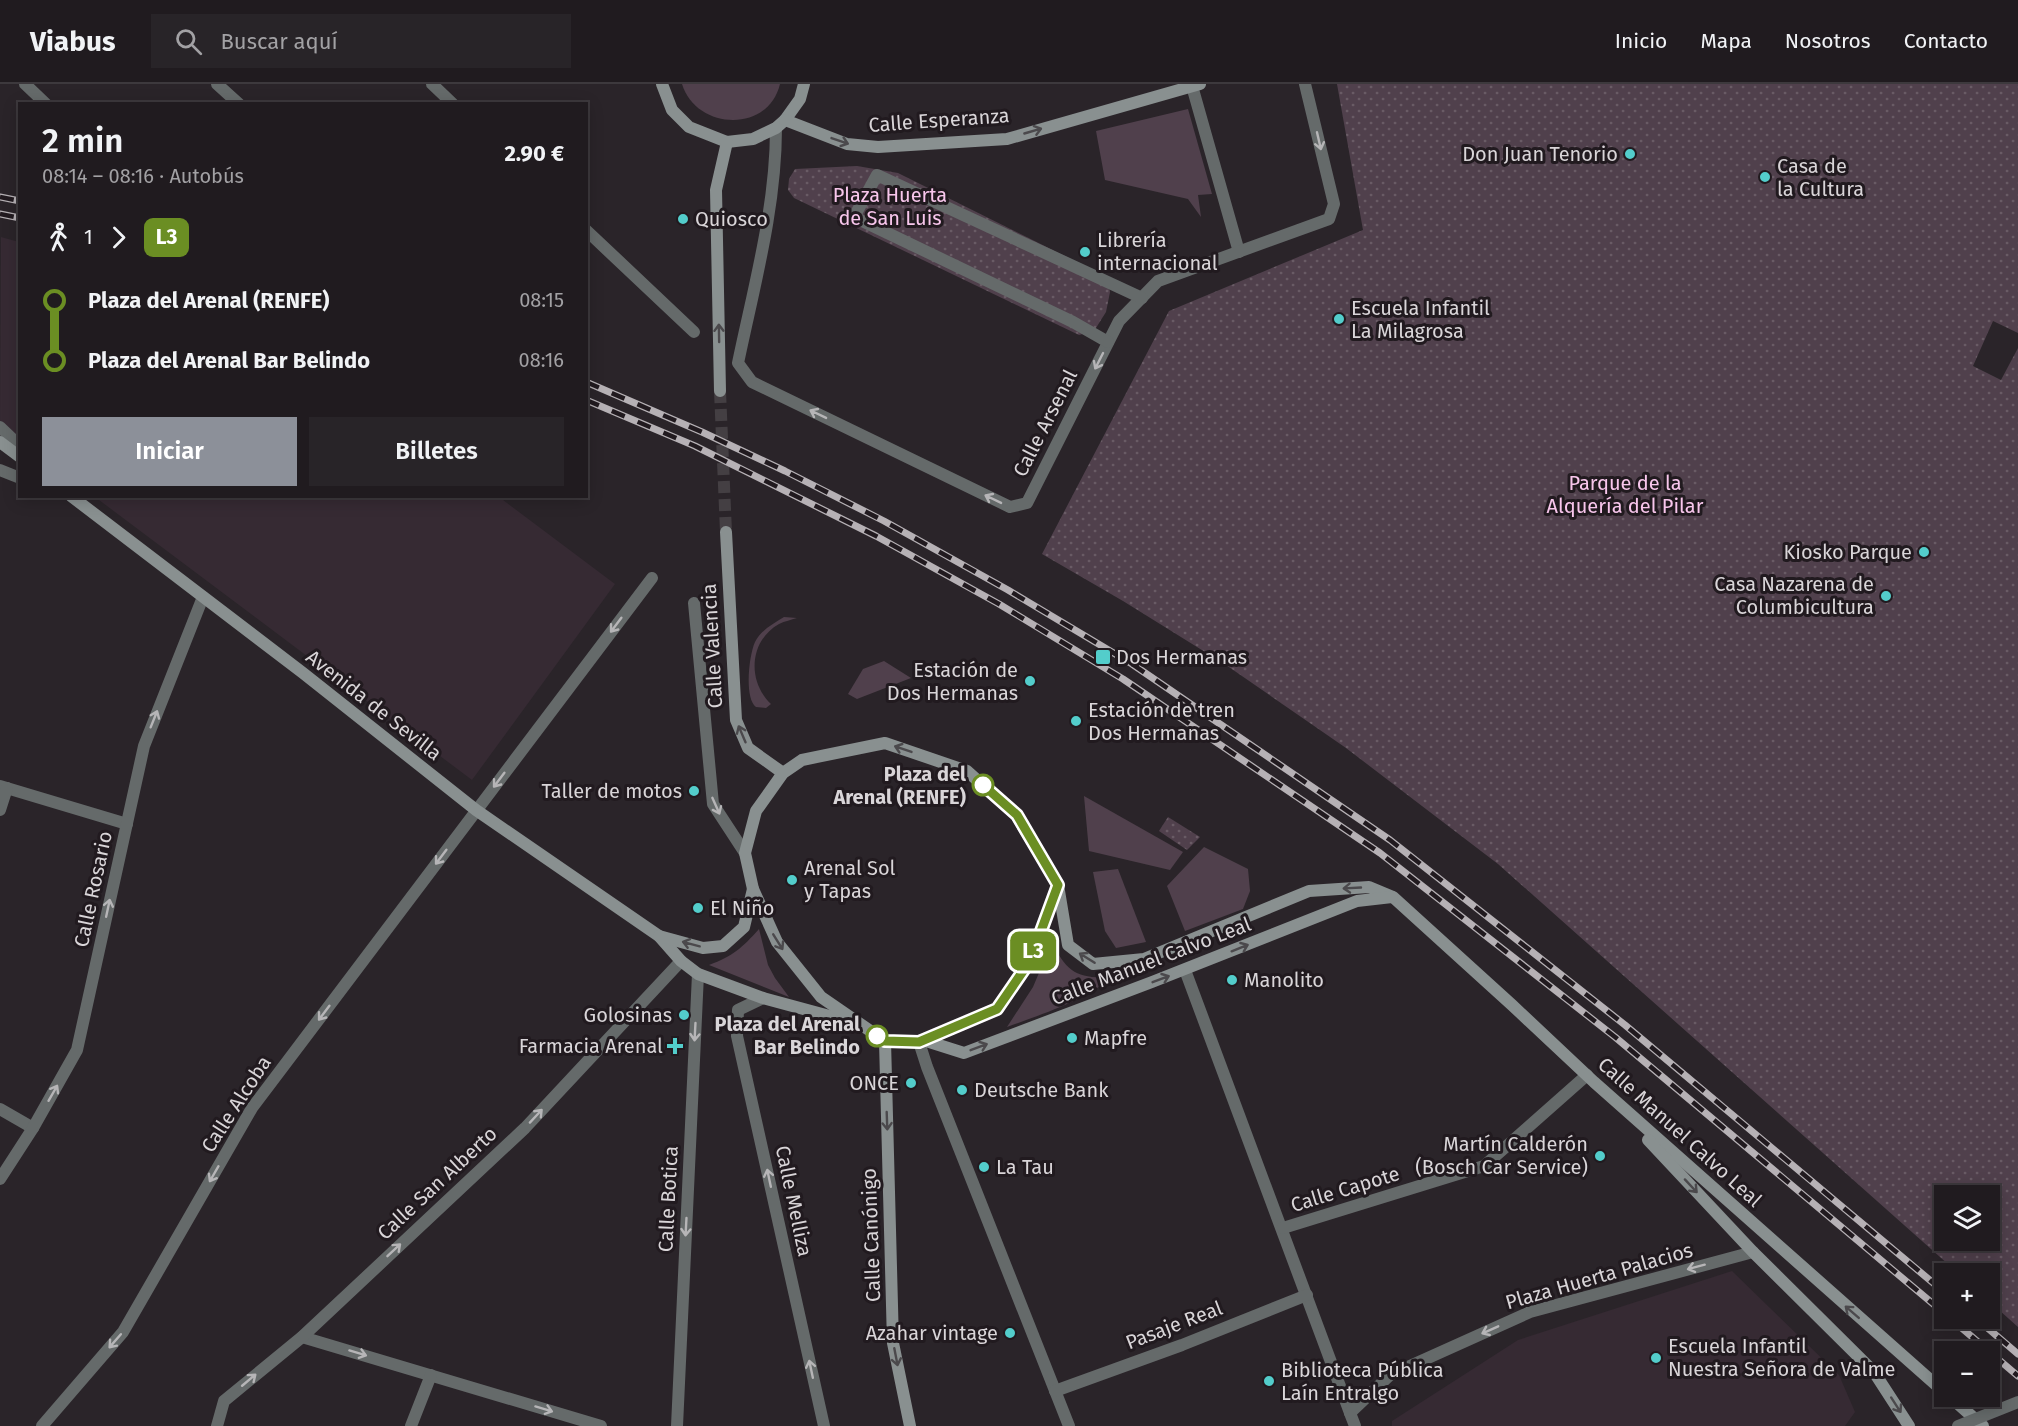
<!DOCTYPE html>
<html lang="es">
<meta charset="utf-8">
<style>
:root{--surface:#201b1f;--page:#282428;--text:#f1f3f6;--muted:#a2a1a4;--line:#3d393d;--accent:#8c9099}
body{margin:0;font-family:"Fira Sans",sans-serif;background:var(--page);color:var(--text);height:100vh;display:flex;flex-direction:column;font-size:22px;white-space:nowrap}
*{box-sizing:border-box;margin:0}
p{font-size:20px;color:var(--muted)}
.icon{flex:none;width:33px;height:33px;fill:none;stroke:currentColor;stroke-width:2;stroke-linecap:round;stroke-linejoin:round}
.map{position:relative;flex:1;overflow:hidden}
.details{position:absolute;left:18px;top:18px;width:570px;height:396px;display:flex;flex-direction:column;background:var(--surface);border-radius:0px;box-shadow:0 3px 15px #0003,0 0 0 2px var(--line)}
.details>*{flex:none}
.badge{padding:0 12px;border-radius:9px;font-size:21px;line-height:39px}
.controls{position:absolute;left:1934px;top:1101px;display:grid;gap:12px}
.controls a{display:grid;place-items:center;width:66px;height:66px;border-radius:0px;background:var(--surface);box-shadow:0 3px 15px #0003,0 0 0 2px var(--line);font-size:30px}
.map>.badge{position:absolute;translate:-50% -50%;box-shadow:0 0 0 3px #fff}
.legs{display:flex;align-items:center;gap:9px;height:66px;padding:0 24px;font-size:20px}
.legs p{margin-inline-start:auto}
.head{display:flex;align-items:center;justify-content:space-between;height:102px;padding:0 24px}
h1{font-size:33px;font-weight:600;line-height:45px}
.button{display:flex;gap:12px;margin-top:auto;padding:12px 24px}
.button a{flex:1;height:69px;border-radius:0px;background:var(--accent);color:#fff;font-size:24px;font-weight:600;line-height:69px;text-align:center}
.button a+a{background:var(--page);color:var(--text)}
ul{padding:0 24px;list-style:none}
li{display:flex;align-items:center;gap:21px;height:60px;font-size:22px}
li i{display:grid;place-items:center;width:9px;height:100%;margin:0 8px;background:currentColor}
li i::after{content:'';width:15px;height:15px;margin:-8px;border:4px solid;border-radius:50%;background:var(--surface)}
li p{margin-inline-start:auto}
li:first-child i{background:linear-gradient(#0000 50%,currentColor 0)}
li:last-child i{background:linear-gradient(currentColor 50%,#0000 0)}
header{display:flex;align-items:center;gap:36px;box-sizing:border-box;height:84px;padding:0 30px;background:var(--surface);border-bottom:2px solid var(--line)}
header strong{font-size:28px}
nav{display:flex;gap:33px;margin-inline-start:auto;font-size:21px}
.search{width:420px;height:54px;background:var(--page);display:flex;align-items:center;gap:15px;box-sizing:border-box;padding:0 21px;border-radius:0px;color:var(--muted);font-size:22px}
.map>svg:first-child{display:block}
.built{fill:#362a33}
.green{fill:#50404c}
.park{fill:url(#park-dots);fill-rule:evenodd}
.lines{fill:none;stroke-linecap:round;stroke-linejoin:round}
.secondary-tunnel{stroke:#443f43;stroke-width:12;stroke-dasharray:12 6;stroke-linecap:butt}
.street{stroke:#656a6a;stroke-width:12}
.secondary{stroke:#899090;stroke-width:12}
.rail-casing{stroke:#b6b1b5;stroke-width:7}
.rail{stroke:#211a1f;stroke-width:4.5;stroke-dasharray:14;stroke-linecap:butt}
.street-bridge{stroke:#656a6a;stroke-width:12}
.oneway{stroke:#4b494c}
.oneway2{stroke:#b6b5b7}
.line-1-casing{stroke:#fff;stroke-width:14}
.line-1{stroke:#6b8e23;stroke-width:9}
.poi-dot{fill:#53cdcb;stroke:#211a1f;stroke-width:2}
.stop-1-dot{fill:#fff;stroke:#6b8e23;stroke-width:3}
.labels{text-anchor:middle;stroke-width:6;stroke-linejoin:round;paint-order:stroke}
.street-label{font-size:20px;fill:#d9d5d8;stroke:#211a1f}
.poi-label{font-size:20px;fill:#d9d5d8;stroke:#211a1f;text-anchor:start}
.park-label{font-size:20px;fill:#f8c6ec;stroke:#211a1f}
.stop-label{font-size:20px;font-weight:bold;fill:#d9d5d8;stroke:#211a1f;text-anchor:end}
</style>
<header>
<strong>Viabus</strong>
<div class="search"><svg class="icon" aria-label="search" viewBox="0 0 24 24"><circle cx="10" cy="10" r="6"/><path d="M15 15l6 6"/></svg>Buscar aquí</div>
<nav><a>Inicio</a><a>Mapa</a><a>Nosotros</a><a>Contacto</a></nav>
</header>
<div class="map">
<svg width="2018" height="1342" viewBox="0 0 2018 1342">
<defs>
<pattern id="park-dots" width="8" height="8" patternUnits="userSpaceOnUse" patternTransform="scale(1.5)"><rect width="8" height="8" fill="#50404c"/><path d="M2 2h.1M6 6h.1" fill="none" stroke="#695b65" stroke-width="1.8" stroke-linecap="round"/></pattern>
</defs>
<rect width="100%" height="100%" fill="#2a2429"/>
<!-- built -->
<g class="built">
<polygon points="1,153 19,158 19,355 0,341"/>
<polygon points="95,413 499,413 615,500 472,696"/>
<polygon points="1732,1187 1839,1291 1855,1328 1845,1342 1392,1342 1392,1337 1518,1256"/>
</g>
<!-- green -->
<g class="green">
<path d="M682,0H780C768,50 696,46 682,0Z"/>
<polygon points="1188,25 1212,110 1198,111 1201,133 1188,115 1105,96 1096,47"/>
<path d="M784,533L797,534C791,536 785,537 779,540C749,557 747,597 771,620L766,624L756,623C744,614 749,571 755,558C761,546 773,540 784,533Z"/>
<polygon points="884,577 911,594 857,615 848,610 863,585"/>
<polygon points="1084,712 1183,768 1170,786 1089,767"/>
<polygon points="1204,763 1248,785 1250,807 1243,825 1185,847 1167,802"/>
<polygon points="1118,785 1146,858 1116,864 1105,847 1093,788"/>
<path d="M759,845L768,881L775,894L789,913L709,881C733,872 742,864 759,845Z"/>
<path d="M1052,858C1066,888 1078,895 1110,893C1093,914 1034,933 1007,943L1033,903Z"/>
</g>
<!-- park -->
<g class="park">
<path d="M1337,0H2018V249L1993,237L1973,282L2001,296L2018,264V1243L1989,1217V1190L1958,1189L1498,780L1346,664L1226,581L1123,517L1042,470L1169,227L1363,146ZM1944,1112H1989V1156H1944Z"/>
<polygon points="857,82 898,89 1107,193 1110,208 1106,228 1094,247 1079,251 794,114 788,106 789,95 795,85"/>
<polygon points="1168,733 1200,753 1187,766 1159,747"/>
</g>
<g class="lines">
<!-- secondary-tunnel -->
<polyline class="secondary-tunnel" points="720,307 726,448"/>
<!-- street -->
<g class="street">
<polyline points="25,0 46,20"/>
<polyline points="217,0 239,20"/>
<polyline points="432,0 453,20"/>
<polyline points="1192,2 1239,168"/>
<path d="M776,44C776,124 754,202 738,279L752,298L1010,423L1027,419L1119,237L1158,197L1329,135L1334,120L1305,0"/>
<polyline points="586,146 694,248"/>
<polyline points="1108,258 1073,238 854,133 877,91 1142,214"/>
<polyline points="0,343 20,362"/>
<polyline points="0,386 20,394"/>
<polyline points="694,519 713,720 745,769"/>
<polyline points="0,702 127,740"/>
<polyline points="0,726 7,704"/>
<polyline points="1185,886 1350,1329"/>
<polyline points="763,914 738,926 737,952 824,1342"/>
<polyline points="919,958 927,983 1069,1342"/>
<polyline points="0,1025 33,1044"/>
<polyline points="0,1095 33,1044 77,966 144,662 203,513"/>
<polyline points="1283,1144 1484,1082 1587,991"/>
<polyline points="302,1253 601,1342"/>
<polyline points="1055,1307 1182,1261 1307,1211"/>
<polyline points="42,1342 123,1248 252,1024 652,494"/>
<polyline points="217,1342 224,1317 302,1253 525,1044 681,877"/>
<polyline points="411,1342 431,1291"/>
<polyline points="677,1342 698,890"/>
<polyline points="1355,1342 1350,1329 1390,1291 1530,1228 1753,1168"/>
</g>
<!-- secondary -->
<g class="secondary">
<polyline points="662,0 672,26 689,43 727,58 753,55 776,44 785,36 800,15 804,0"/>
<polyline points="785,36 847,60 878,63 1007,55 1200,0"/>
<polyline points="720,307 716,106 727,58"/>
<polyline points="0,358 20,373"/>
<polyline points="71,412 303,589 476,726 659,852 681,877 698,890 763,914 848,937"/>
<polyline points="726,448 736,636 748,664 783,689"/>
<polyline points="1058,801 1030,877 997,925 919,958 885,957 821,913 777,858 753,805 745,769 756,727 783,689 802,676 885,659 967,687 1016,731 1058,801 1068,861 1093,880 1144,875 1309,807 1369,803 1393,813 1512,921 1594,998 1944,1308"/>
<polyline points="659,852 703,864 723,862 744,843 753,805"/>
<polyline points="923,956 964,969 1152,898 1357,817 1392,813"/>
<polyline points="885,957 893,1259 910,1342"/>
<polyline points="1648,1056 1753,1168 1874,1288 1909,1342"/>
<polyline points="1949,1312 1983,1342"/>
</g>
<!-- rail casing -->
<g class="rail-casing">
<g id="rail">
<polyline points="0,113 20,117"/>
<polyline points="0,130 20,134"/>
<polyline points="586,298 702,348 785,387 884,437 1008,506 1132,580 1390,756 1625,941 1944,1208"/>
<polyline points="586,316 695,362 876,452 999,520 1123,595 1380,769 1615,953 1944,1229"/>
<polyline points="1950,1234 2018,1292"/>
<polyline points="1976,1234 2018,1270"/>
</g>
</g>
<!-- rail -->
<use href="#rail" class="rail"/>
<!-- street-bridge -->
<polyline class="street-bridge" points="1958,1342 2018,1318"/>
</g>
<!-- one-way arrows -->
<defs><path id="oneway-shaft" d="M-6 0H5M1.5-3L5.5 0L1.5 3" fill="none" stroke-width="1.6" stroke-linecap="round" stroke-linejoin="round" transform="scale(1.5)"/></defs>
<g class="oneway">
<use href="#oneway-shaft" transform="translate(1033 47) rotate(-16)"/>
<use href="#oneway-shaft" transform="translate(840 57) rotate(19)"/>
<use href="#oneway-shaft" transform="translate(719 249) rotate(-91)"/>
<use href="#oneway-shaft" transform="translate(742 650) rotate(-113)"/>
<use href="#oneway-shaft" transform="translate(903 665) rotate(-161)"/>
<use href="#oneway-shaft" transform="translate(1352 804) rotate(177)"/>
<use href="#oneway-shaft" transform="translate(778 858) rotate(58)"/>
<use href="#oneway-shaft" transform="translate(691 860) rotate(-165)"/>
<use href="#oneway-shaft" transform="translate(1240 864) rotate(-22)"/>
<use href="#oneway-shaft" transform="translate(1087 874) rotate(-148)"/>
<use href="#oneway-shaft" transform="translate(1161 895) rotate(-21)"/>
<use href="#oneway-shaft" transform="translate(979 963) rotate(-21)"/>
<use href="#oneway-shaft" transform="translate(887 1037) rotate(88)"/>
<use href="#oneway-shaft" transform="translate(1691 1102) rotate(47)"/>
<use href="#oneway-shaft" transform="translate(1852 1228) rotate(-139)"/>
<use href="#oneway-shaft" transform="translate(896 1273) rotate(79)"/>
<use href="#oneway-shaft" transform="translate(1896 1321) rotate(57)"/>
</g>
<g class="oneway2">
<use href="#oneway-shaft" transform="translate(1319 57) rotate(77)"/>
<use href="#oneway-shaft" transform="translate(1099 277) rotate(117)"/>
<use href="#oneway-shaft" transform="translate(818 330) rotate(-154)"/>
<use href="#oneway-shaft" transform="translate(993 415) rotate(-154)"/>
<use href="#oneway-shaft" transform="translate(616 541) rotate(127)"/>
<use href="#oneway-shaft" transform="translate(154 635) rotate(-68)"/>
<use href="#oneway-shaft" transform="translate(499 696) rotate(127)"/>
<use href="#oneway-shaft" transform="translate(716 722) rotate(66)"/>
<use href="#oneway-shaft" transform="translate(441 773) rotate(127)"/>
<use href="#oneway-shaft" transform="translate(108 824) rotate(-78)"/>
<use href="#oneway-shaft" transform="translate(324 929) rotate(127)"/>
<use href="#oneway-shaft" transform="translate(695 948) rotate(93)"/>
<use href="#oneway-shaft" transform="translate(53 1009) rotate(-60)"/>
<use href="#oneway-shaft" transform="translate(536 1032) rotate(-47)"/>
<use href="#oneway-shaft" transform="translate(214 1090) rotate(120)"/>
<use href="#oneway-shaft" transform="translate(769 1094) rotate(-102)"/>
<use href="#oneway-shaft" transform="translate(686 1143) rotate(93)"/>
<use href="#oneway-shaft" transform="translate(394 1166) rotate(-43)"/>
<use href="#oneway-shaft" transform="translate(1696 1183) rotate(165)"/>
<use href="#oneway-shaft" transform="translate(1490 1246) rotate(156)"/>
<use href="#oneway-shaft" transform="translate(115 1257) rotate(131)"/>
<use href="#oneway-shaft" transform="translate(358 1269) rotate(17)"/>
<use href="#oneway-shaft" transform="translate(811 1285) rotate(-102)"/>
<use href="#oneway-shaft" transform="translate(249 1296) rotate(-40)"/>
<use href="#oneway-shaft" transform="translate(544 1325) rotate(17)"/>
</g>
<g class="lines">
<!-- line-1 casing -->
<g class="line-1-casing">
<polyline id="line-1" points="877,952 885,957 919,958 997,925 1030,877 1058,801 1017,731 983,701"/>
</g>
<!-- line-1 -->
<use href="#line-1" class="line-1"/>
</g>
<!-- markers -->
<g class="poi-dot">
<circle cx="1630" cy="70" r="6"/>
<circle cx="1765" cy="93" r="6"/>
<circle cx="683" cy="135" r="6"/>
<circle cx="1085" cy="168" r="6"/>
<circle cx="1339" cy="235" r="6"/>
<circle cx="1924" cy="468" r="6"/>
<circle cx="1886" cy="512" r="6"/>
<rect x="1095" y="565" width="16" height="16" rx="3"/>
<circle cx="1030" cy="597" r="6"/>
<circle cx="1076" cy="637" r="6"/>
<circle cx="694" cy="707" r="6"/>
<circle cx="792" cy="796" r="6"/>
<circle cx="698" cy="824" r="6"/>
<circle cx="1232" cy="896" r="6"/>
<circle cx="684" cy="931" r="6"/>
<circle cx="1072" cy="954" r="6"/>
<path d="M672 953h6v6h6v6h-6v6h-6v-6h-6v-6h6z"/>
<circle cx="911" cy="999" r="6"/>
<circle cx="962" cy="1006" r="6"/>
<circle cx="1600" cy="1072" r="6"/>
<circle cx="984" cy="1083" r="6"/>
<circle cx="1010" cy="1249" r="6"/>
<circle cx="1656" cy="1274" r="6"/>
<circle cx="1269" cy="1297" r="6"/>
</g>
<g class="stop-1-dot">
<circle cx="983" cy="701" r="10"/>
<circle cx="877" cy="952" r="10"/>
</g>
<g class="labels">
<!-- street labels -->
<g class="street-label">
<text transform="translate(939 36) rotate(-4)" y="7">Calle Esperanza</text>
<text transform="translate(1045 339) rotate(-63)" y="7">Calle Arsenal</text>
<text transform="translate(712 562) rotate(-93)" y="7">Calle Valencia</text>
<text transform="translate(374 621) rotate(38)" y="7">Avenida de Sevilla</text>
<text transform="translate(93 805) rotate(-78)" y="7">Calle Rosario</text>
<text transform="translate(1151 877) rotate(-21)" y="7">Calle Manuel Calvo Leal</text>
<text transform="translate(236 1020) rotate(-57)" y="7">Calle Alcoba</text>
<text transform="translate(1680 1048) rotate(42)" y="7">Calle Manuel Calvo Leal</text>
<text transform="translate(437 1099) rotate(-43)" y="7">Calle San Alberto</text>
<text transform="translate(1345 1105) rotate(-17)" y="7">Calle Capote</text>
<text transform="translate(668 1115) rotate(-87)" y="7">Calle Botica</text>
<text transform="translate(794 1117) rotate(78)" y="7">Calle Melliza</text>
<text transform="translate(871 1151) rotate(-92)" y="7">Calle Canónigo</text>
<text transform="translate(1599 1192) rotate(-16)" y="7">Plaza Huerta Palacios</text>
<text transform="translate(1174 1241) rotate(-21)" y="7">Pasaje Real</text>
</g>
<!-- poi labels -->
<g class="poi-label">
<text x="1618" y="77" text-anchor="end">Don Juan Tenorio</text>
<text x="1777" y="89">Casa de<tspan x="1777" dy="23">la Cultura</tspan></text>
<text x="695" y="142">Quiosco</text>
<text x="1097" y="163">Librería<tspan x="1097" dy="23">internacional</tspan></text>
<text x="1351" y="231">Escuela Infantil<tspan x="1351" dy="23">La Milagrosa</tspan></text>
<text x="1912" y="475" text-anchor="end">Kiosko Parque</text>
<text x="1874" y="507" text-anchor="end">Casa Nazarena de<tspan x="1874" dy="23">Columbicultura</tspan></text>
<text x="1116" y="580">Dos Hermanas</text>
<text x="1018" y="593" text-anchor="end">Estación de<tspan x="1018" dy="23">Dos Hermanas</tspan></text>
<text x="1088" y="633">Estación de tren<tspan x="1088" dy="23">Dos Hermanas</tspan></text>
<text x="682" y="714" text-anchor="end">Taller de motos</text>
<text x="804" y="791">Arenal Sol<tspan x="804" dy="23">y Tapas</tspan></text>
<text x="710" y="831">El Niño</text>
<text x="1244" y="903">Manolito</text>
<text x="672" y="938" text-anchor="end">Golosinas</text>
<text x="1084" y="961">Mapfre</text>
<text x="663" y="969" text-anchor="end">Farmacia Arenal</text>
<text x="899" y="1006" text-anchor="end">ONCE</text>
<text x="974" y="1013">Deutsche Bank</text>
<text x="1588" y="1067" text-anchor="end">Martín Calderón<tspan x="1588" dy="23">(Bosch Car Service)</tspan></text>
<text x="996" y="1090">La Tau</text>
<text x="998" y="1256" text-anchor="end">Azahar vintage</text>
<text x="1668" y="1269">Escuela Infantil<tspan x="1668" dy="23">Nuestra Señora de Valme</tspan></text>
<text x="1281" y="1293">Biblioteca Pública<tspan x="1281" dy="23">Laín Entralgo</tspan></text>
</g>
<!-- park labels -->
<g class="park-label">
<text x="890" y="118">Plaza Huerta<tspan x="890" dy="23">de San Luis</tspan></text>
<text x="1625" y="406">Parque de la<tspan x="1625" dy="23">Alquería del Pilar</tspan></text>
</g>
<!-- stop labels -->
<g class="stop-label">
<text x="966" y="697">Plaza del<tspan x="966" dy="23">Arenal (RENFE)</tspan></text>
<text x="860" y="947">Plaza del Arenal<tspan x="860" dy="23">Bar Belindo</tspan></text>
</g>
</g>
</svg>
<div class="controls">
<a><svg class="icon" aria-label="layers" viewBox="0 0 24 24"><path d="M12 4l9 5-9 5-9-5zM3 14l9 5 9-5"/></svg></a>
<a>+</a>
<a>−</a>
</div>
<b class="badge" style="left:1033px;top:867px;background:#6b8e23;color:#fff">L3</b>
<section class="details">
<div class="head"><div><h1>2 min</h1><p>08:14 – 08:16 · Autobús</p></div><b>2.90 €</b></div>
<div class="legs"><svg class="icon" aria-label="walk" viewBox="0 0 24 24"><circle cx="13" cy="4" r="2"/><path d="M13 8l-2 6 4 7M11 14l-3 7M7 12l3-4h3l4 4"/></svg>1<svg class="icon" aria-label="forward" viewBox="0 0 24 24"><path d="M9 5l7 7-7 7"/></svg><b class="badge" style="background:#6b8e23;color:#fff">L3</b></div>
<ul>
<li><i style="color:#6b8e23"></i><b>Plaza del Arenal (RENFE)</b><p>08:15</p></li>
<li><i style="color:#6b8e23"></i><b>Plaza del Arenal Bar Belindo</b><p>08:16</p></li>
</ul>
<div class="button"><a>Iniciar</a><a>Billetes</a></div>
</section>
</div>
